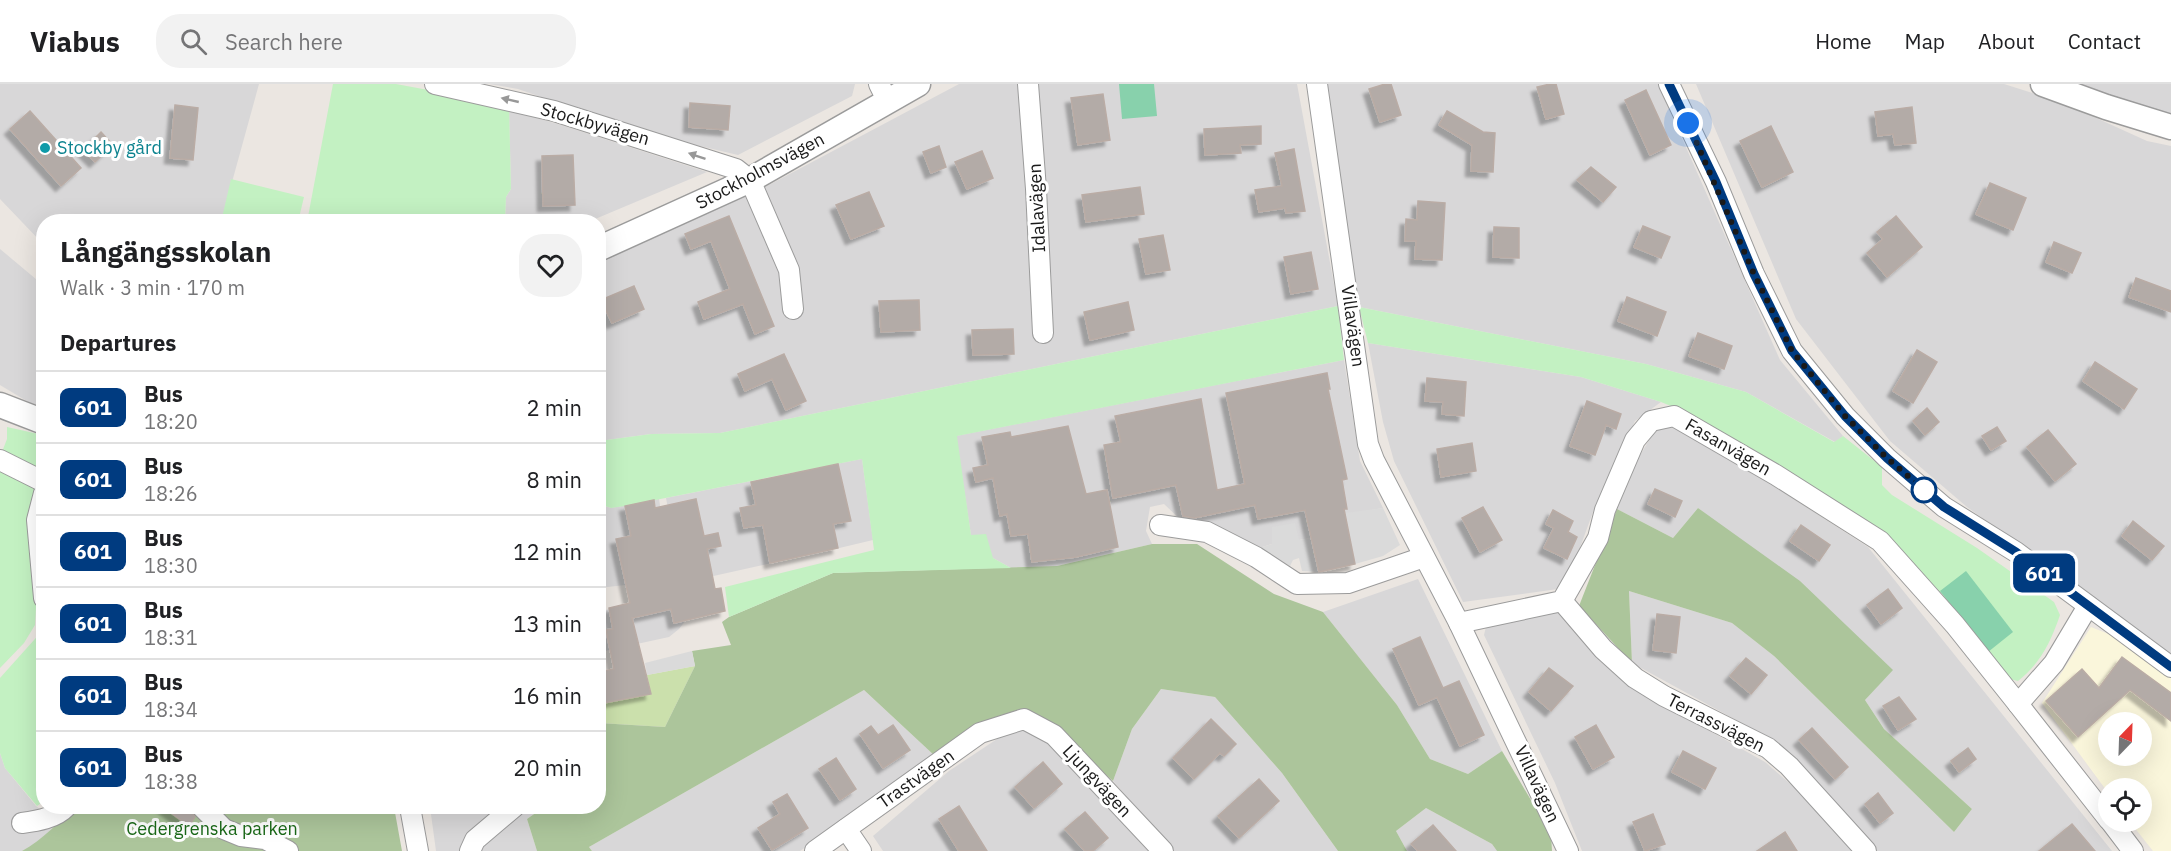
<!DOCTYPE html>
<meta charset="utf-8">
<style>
:root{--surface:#fff;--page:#f2f2f2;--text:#202124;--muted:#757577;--line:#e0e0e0}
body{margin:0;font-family:"IBM Plex Sans",sans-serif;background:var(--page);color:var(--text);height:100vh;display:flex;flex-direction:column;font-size:22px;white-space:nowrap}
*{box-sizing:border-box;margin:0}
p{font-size:20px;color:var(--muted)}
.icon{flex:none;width:33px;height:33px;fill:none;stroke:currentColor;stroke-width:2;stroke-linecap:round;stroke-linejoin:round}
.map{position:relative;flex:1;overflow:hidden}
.side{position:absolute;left:36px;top:130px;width:570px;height:600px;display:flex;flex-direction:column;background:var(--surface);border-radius:24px;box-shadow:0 6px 24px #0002}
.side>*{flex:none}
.badge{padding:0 12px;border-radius:9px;font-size:21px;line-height:39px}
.needle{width:39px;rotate:23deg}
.tools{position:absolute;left:2098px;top:628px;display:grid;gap:12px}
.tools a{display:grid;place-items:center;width:54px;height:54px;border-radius:50%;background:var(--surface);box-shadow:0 6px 24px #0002;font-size:30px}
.you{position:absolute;width:30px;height:30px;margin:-15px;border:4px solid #fff;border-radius:50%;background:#1a73e8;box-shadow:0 0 0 9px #1a73e833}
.map>.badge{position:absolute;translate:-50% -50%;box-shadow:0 0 0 3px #fff}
h2{padding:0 24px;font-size:22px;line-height:54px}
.round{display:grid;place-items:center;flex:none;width:63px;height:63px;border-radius:24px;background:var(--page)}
.head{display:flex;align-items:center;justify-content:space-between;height:102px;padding:0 24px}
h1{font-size:28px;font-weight:700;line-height:45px}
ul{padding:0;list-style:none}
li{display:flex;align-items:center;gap:18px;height:72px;padding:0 24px;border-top:2px solid var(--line)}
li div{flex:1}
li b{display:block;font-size:22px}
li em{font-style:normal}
li .badge{min-width:66px;font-weight:700;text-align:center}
header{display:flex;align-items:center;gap:36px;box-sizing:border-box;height:84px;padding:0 30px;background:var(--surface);border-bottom:2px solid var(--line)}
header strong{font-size:28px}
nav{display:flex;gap:33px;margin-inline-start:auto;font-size:21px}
.search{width:420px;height:54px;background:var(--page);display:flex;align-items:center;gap:15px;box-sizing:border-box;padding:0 21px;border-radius:24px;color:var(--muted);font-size:22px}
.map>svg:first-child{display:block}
.residential{fill:#d8d7d8}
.education{fill:#faf6db;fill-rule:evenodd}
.grass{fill:#cbe0ac}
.forest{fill:#acc59b}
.park{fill:#c3f1c2}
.pitch{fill:#88d1ac}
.parking{fill:#dadada}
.building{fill:#b3aba7;stroke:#baaca5;stroke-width:1.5;filter:url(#shadow)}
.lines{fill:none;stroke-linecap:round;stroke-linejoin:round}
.minor-casing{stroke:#9b9b9b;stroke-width:22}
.tertiary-casing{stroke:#9b9b9b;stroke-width:27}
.minor{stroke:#fff;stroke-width:20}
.tertiary{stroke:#fff;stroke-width:24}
.oneway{fill:#989898}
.line-casing{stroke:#fff;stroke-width:14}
.line{stroke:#003b80;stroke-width:9}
.walk{stroke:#1a1a1a;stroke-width:6;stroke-dasharray:0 10.8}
.culture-dot{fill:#0f9aa8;stroke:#fff;stroke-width:2}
.stop-dot{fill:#fff;stroke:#003b80;stroke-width:3}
.labels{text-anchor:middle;stroke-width:6;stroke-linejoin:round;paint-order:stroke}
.street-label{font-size:18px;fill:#1a1a1a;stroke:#fff}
.culture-label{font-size:18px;fill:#0d838f;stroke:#fff;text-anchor:start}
.park-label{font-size:18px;fill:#1a6918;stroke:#fff}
</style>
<header>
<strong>Viabus</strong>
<div class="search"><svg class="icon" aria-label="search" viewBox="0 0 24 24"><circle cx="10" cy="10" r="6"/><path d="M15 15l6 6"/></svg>Search here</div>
<nav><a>Home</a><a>Map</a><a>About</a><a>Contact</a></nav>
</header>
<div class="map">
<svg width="2171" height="767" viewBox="0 0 2171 767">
<defs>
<filter id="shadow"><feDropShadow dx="-5.5" dy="5.5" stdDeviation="1.5" flood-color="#0004"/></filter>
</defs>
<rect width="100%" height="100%" fill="#ebe6e1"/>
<!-- residential -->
<g class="residential">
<polygon points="0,0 259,0 221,138 44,138 43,160 0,115"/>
<polygon points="489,0 855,0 852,12 738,71 641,48 518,5"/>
<polygon points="959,0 1297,0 1338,222 720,349 651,350 599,357 598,173 767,102"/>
<polygon points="1322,0 1658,0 1780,276 1843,352 1835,358 1746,308 1646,280 1359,223"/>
<polygon points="1696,0 2004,0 2061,18 2147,57 2171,62 2171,570 1967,423 1890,357 1796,235"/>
<polygon points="2082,0 2171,0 2171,34 2104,10"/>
<polygon points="509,26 561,41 707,88 588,138 505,138 506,113 511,105"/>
<polygon points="0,165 43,201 43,322 30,319 0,301"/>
<polygon points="1368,259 1581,293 1661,318 1635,337 1593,428 1571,488 1558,505 1463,518 1394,377 1383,338"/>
<polygon points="1344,276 1360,377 1383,424 1308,437 1311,454 1299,456 1273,443 1272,460 1259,464 1218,442 1183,438 1164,420 1150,423 1146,447 1152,460 1057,482 1011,484 993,474 971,451 956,352"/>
<polygon points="1657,343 1674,343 1701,355 1868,463 2112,767 1877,767 1803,682 1778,659 1632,579 1629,507 1732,539 1774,572 1954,748 1972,725 1884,645 1865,616 1892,586 1698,424 1673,454 1617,425 1639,373"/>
<polygon points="862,375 873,456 810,471 795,388"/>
<polygon points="786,390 799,473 682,499 666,414"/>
<polygon points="659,415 672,497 627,509 625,501 599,504 599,420 611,424"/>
<polygon points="1418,495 1502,667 1468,690 1430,675 1397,621 1323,528"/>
<polygon points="669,515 674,538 686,536 679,545 669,553 600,568 599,528 644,516"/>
<polygon points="1555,527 1562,531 1602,579 1649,613 1765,678 1810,717 1855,767 1582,767 1555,699 1484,551 1486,543 1531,529"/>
<polygon points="1161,605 1215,613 1282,689 1338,767 1174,767 1113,697 1132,645"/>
<polygon points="864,606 936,673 800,767 592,767 589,763"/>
<polygon points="1026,644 1057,665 1149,767 883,767 873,752 949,687 1003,651"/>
<polygon points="0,669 5,684 36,722 58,738 38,759 22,767 0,767"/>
<polygon points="430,723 544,723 527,735 537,767 436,767"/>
<polygon points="1426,724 1492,760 1497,767 1407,767 1396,747"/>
</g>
<!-- education -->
<path class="education" d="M2091,543L2111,551L2171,594V767H2153L2130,738H2142V705H2109V710L2042,619ZM2109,639H2142V672H2109Z"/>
<!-- grass -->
<polygon class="grass" points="695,582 665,643 599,639 598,620 651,610 647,591"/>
<!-- forest -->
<g class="forest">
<polygon points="1698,424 1800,497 1893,586 1865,616 1884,645 1972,725 1954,748 1774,572 1732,539 1629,507 1632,579 1579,522 1617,425 1673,454"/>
<polygon points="1152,460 1197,460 1274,510 1323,528 1397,621 1430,675 1468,690 1502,667 1551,750 1552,767 1497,767 1492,760 1426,724 1396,747 1407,767 1338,767 1282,689 1215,613 1161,605 1132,645 1113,697 1050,641 1023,625 982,638 936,673 864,606 589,763 592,767 537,767 527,735 544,723 598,723 598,662 602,659 599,657 599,639 665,643 695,582 692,567 731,561 722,538 729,533 833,489 1057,482"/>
<path d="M77,723H394L402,767H22C43,756 58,737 77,723Z"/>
</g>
<!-- park -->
<g class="park">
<polygon points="333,0 396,0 509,21 511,105 506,113 505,138 307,138"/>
<polygon points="231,95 304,113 298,138 221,138"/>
<polygon points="1338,222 1344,276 957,352 971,451 986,450 993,474 1011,484 833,489 729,533 725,503 874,466 862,375 625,422 611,424 599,420 599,357 651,350 720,349"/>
<path d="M1359,223L1646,280L1746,308L1834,358L1843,352L1882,383V401L1892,411L1977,464L2054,518L2060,531C2051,557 2041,579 2018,597L2002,593L1885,455L1693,331L1661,318L1581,293L1368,259Z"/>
<polygon points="7,343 43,351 43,405 35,541 24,559 0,584 0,373 7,355"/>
<polygon points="43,546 44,717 37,722 5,684 0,669 0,594"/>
</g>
<!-- pitch -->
<g class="pitch">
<polygon points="1119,0 1154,0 1157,32 1122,35"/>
<polygon points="1966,487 2013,548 1988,568 1940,507"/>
</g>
<!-- parking -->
<g class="parking">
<polygon points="1383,424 1400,461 1383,472 1355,480 1352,463 1316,470 1319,488 1302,487 1299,474 1293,476 1290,482 1259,464 1272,460 1272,443 1295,439 1299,456 1311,454 1348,446 1345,429"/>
<polygon points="692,567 695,582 647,591 645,579"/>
</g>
<!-- building -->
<g class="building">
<polygon points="1385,0 1391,0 1401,31 1380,38 1369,5"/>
<polygon points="1550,0 1556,0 1564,30 1546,35 1537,3"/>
<polygon points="1646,6 1671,61 1650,71 1625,16"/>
<polygon points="1103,10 1110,56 1078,61 1071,14"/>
<polygon points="690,19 730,22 728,46 689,43"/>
<polygon points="175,21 198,24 193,76 170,74"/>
<polygon points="1912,23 1916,59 1895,61 1893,50 1878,52 1875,28"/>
<polygon points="30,27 81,84 61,102 10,45"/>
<polygon points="1447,27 1483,48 1495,49 1493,88 1471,87 1472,61 1439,41"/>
<polygon points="1261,42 1261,60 1240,61 1241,69 1205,71 1204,45"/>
<polygon points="1771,42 1793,88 1762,103 1740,57"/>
<polygon points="101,48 113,61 95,78 83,66"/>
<polygon points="939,62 946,83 931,89 923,68"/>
<polygon points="1294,65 1305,127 1286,129 1285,124 1259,128 1255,106 1282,102 1275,69"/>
<polygon points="982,67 993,94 967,105 955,78"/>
<polygon points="573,71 575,121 543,122 542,72"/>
<polygon points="1591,83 1616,103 1603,118 1577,96"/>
<polygon points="1990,99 2026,114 2013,146 1976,130"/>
<polygon points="1140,103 1144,130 1086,138 1082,111"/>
<polygon points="869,108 884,142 851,155 836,121"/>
<polygon points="1418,117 1445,119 1442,176 1415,175 1416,157 1405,157 1406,135 1417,136"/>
<polygon points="729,132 774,242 755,250 743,220 704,235 698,218 730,205 711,157 691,165 685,150"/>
<polygon points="1896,132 1922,163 1887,193 1867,169 1883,155 1877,148"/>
<polygon points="1643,142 1670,153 1661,174 1634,163"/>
<polygon points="1494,143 1519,144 1519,174 1493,173"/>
<polygon points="1163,151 1170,186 1146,190 1139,155"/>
<polygon points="2054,158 2081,169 2072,189 2046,178"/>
<polygon points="1311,168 1318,205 1291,210 1284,173"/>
<polygon points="2136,194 2171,207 2171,228 2129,213"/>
<polygon points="634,202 644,225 612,239 601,216"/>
<polygon points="1627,213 1666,228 1657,252 1618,237"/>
<polygon points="919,216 920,246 881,248 879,217"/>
<polygon points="1128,218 1134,246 1090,256 1084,228"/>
<polygon points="1013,245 1014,270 973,271 972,246"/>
<polygon points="1698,249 1732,262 1724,285 1689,272"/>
<polygon points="1917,266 1937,278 1913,319 1893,307"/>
<polygon points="784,270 806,317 786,326 772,295 745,307 738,290"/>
<polygon points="2095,278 2137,305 2124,325 2083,297"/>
<polygon points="1327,289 1330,305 1328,305 1347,395 1342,396 1347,425 1344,425 1355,480 1319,488 1305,426 1258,435 1255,421 1194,434 1183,432 1176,401 1113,414 1104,361 1121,358 1115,332 1201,315 1217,406 1245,400 1226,309"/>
<polygon points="1427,294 1466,298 1464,332 1442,330 1443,318 1425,317"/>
<polygon points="1587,317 1621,330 1616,345 1606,341 1595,371 1570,362"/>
<polygon points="1927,324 1939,338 1925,351 1913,337"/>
<polygon points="1068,342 1086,410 1107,406 1118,463 1076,473 1032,478 1028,450 1011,452 1007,430 1000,432 993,394 976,398 973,384 988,381 982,353 1010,348 1011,353"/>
<polygon points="1997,343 2006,357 1991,366 1982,352"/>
<polygon points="2048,346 2076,380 2055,397 2027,363"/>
<polygon points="1472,359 1476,387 1441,393 1437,365"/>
<polygon points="838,380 851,437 833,440 838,464 770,479 763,441 744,444 740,424 756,421 751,398"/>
<polygon points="1655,405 1682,417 1675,433 1648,420"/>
<polygon points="696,415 704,452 718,449 721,462 707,465 715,505 721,504 725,527 674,539 671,525 632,534 651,610 598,620 598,588 614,585 606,546 613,545 609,524 630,519 616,455 631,452 625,422 654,416 655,424"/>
<polygon points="1483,423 1502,456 1480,468 1462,434"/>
<polygon points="1553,426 1573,437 1568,448 1577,453 1567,475 1544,464 1554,444 1546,440"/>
<polygon points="2133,437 2164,462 2152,476 2122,452"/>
<polygon points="1801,441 1830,461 1819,477 1790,457"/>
<polygon points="1888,505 1902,524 1881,540 1867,521"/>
<polygon points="1657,530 1680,533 1676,569 1653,566"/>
<polygon points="1420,553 1443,604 1459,597 1484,651 1460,662 1437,613 1419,621 1393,565"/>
<polygon points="2122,573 2171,609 2171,637 2130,606 2078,653 2046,617 2082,585 2099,604"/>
<polygon points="1746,574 1767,591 1751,610 1730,592"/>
<polygon points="1549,584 1573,602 1551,627 1529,608"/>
<polygon points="1899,613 1916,635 1898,646 1883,622"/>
<polygon points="1211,635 1236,660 1224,672 1220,669 1194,695 1173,674"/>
<polygon points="893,641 910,666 883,684 860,650 871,642 878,651"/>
<polygon points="1596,641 1614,673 1593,685 1575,653"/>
<polygon points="1812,644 1848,683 1835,695 1799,656"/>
<polygon points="1968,664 1976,675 1959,688 1951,677"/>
<polygon points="1683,667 1716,684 1705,705 1672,688"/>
<polygon points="836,674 856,705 840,716 819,685"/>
<polygon points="1043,678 1062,700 1034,724 1015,703"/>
<polygon points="1259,695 1279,717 1239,754 1218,732"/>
<polygon points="1878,709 1893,729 1880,739 1865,720"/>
<polygon points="787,710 808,744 772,766 758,744 780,730 773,718"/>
<polygon points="959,722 987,767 959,767 939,735"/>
<polygon points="163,723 190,723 195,733 189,742"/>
<polygon points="1085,728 1108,754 1093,767 1085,767 1065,745"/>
<polygon points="1653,730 1665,760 1645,767 1633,738"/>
<polygon points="2072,740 2095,767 2039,767"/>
<polygon points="1433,741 1456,767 1418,767 1411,760"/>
<polygon points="1785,748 1797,767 1757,767"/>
</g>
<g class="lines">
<!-- minor casing -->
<g class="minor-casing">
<g id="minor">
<polyline points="435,0 554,27 736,85 750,96 789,186 793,225"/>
<polyline points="879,0 887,16"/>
<polyline points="1028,0 1036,105 1043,249"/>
<polyline points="1317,0 1368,360 1374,376 1459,539 1568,767"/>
<polyline points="1669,0 1716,98 1754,190 1792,267 1845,332 1887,374 1944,423 2016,468 2171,583"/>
<polyline points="0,376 44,398"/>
<polyline points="44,409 37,436 44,514"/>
<polyline points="1160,441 1207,448 1256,473 1297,500 1348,499 1424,473"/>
<polyline points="1562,517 1603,565 1635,594 1664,612 1768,664 1789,682 1866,767"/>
<polyline points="2088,522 2054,579 2018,620 2109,736"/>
<polyline points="1459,539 1562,517 1598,454 1605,426 1635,356 1651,337 1674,332 1776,391 1880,457 1955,541 2018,620"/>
<polyline points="202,723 224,745 241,752 265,755 288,767"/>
<polyline points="410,723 418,767"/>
<polyline points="2111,738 2133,767"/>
<path d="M22,739C37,737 56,734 66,723"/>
<polyline points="846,745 861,767"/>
<polyline points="470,767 475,756 514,723"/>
<polyline points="815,767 980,649 1024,635 1054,651 1163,767"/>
</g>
</g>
<!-- tertiary casing -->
<g class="tertiary-casing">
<g id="tertiary">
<polyline points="2043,0 2106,23 2171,43"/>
<polyline points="598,165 750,96 918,0"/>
<polyline points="0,321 44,338"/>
</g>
</g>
<!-- minor -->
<use href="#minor" class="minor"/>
<!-- tertiary -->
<use href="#tertiary" class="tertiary"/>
</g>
<!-- one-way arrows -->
<defs><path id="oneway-solid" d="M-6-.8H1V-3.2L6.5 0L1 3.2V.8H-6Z" transform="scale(1.5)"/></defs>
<g class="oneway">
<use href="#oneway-solid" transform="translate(510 16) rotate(-167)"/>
<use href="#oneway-solid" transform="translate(697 72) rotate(-161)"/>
</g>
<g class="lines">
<!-- line casing -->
<g class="line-casing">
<polyline id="line" points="1669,0 1716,98 1754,190 1792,267 1845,332 1887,374 1944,423 2016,468 2171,583"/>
</g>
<!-- line -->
<use href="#line" class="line"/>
<!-- walk -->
<polyline class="walk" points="1688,39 1754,190 1792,267 1845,332 1887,374 1930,411 1924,406"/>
</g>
<!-- markers -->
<circle class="culture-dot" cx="45" cy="64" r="6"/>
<circle class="stop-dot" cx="1924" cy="406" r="12"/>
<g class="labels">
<!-- street labels -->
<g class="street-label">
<text transform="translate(595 40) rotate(16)" y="6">Stockbyvägen</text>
<text transform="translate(760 87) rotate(-28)" y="6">Stockholmsvägen</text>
<text transform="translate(1037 124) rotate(-93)" y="6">Idalavägen</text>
<text transform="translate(1353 242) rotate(82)" y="6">Villavägen</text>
<text transform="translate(1728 363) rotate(30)" y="6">Fasanvägen</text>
<text transform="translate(1716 639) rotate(27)" y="6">Terrassvägen</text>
<text transform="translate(916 695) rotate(-35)" y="6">Trastvägen</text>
<text transform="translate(1097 697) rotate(47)" y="6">Ljungvägen</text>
<text transform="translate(1537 700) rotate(65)" y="6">Villavägen</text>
</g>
<!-- culture labels -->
<g class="culture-label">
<text x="57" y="70">Stockby gård</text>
</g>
<!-- park labels -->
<g class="park-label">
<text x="212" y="751">Cedergrenska parken</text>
</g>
</g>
</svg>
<div class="tools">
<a><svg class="needle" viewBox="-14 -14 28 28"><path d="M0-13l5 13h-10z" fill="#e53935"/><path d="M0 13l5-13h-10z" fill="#757577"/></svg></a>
<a><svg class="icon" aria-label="locate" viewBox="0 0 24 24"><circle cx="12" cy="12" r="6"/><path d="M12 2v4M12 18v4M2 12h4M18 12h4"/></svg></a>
</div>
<div class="you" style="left:1688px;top:39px"></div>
<b class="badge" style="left:2044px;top:489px;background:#003b80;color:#fff">601</b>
<section class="side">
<div class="head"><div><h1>Långängsskolan</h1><p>Walk · 3 min · 170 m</p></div><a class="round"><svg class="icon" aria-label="heart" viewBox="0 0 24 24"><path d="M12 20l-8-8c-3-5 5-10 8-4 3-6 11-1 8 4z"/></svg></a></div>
<h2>Departures</h2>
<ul>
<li><span class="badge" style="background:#003b80;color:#fff">601</span><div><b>Bus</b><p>18:20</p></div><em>2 min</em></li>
<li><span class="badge" style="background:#003b80;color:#fff">601</span><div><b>Bus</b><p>18:26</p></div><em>8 min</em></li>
<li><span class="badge" style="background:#003b80;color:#fff">601</span><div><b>Bus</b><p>18:30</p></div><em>12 min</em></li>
<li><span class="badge" style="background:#003b80;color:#fff">601</span><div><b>Bus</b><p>18:31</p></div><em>13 min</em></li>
<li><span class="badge" style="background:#003b80;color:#fff">601</span><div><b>Bus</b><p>18:34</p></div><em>16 min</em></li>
<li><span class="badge" style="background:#003b80;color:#fff">601</span><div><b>Bus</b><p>18:38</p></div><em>20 min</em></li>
</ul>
</section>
</div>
